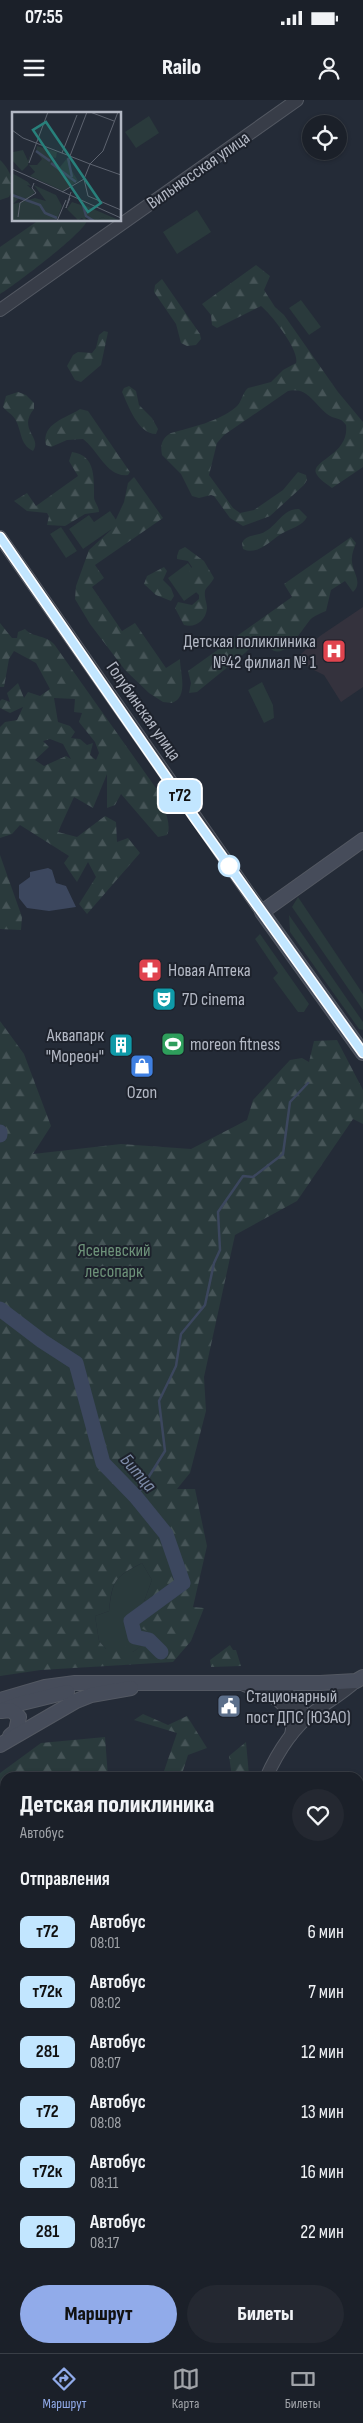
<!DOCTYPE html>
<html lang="ru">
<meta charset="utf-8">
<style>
:root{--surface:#1b2029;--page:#242831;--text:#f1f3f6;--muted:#a0a3a8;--line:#393e46;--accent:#91abea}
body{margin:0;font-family:"Sofia Sans Condensed",sans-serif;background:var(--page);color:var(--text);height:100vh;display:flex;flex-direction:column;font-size:19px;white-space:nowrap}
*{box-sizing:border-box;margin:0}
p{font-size:16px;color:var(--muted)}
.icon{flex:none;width:28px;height:28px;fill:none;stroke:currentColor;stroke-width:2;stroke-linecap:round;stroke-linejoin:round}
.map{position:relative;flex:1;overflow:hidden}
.side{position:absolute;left:0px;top:1672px;width:364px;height:581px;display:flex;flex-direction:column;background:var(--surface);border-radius:15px 15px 0 0;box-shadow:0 1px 4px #0004,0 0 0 1px var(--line)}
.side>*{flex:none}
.badge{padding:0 10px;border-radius:8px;font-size:18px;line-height:32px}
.controls{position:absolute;left:302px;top:15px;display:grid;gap:10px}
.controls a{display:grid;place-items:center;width:45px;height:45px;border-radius:50%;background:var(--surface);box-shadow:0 1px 4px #0004,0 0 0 1px var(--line);font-size:25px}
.map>.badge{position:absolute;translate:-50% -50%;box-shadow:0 0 0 2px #fff}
h2{padding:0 20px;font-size:19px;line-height:45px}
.round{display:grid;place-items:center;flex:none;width:52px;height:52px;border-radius:26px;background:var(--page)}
.headline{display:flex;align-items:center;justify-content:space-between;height:85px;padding:0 20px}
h1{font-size:24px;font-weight:800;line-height:38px}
.action{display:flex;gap:10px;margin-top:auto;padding:10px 20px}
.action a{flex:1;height:58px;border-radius:30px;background:var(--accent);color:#111;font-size:20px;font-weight:800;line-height:58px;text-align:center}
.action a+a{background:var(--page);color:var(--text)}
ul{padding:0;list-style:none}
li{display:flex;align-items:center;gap:15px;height:60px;padding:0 20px}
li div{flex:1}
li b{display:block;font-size:19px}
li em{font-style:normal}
li .badge{min-width:55px;font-weight:700;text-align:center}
.status{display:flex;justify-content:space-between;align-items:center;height:35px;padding:0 25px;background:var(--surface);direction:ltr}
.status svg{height:14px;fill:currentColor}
header{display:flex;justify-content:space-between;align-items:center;height:65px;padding:0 20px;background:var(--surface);font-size:22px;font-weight:800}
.tab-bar{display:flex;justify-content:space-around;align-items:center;height:70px;border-top:1px solid var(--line);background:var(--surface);font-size:14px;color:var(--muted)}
.tab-bar a{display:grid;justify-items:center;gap:2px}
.tab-bar .on{color:var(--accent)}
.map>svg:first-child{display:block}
.medical{fill:#34323d}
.green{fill:#2a3a3c}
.forest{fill:url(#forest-firs);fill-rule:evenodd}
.water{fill:#3c475e}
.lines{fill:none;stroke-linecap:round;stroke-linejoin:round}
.stream{stroke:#3c475e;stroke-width:2.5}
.river{stroke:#3c475e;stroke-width:15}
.tertiary-casing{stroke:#535862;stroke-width:14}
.secondary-casing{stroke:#535862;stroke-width:16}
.trunk-casing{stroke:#434852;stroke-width:18}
.tertiary{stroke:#383d48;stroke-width:12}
.secondary{stroke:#464c5a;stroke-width:14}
.trunk{stroke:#62615f;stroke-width:16}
.line-casing{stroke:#fff;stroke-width:11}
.line{stroke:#c2e6ff;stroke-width:8}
.stop-dot{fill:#fff;stroke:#c2e6ff;stroke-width:2.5}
.labels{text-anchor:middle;stroke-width:4;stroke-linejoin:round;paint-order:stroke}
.street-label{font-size:18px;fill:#b3b8c4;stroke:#1d222c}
.poi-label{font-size:18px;fill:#b3b8c4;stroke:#1d222c;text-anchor:start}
.park-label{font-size:18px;fill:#6d9279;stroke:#1d222c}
.water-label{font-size:19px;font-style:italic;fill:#7e8ca9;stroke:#1d222c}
.inset-river{fill:none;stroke:#3c475e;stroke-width:2.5}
.inset-road{fill:none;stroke:#5d636f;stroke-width:1}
.view{fill:#28807b;fill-opacity:0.15;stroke:#28807b;stroke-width:2.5}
.inset-edge{fill:none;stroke:#b3b8c4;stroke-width:2.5}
</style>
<div class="status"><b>07:55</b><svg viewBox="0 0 49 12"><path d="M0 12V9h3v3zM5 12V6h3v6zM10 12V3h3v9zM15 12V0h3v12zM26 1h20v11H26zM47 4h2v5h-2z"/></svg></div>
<header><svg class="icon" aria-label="menu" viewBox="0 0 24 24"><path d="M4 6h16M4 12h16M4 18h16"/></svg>Railo<svg class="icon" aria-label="person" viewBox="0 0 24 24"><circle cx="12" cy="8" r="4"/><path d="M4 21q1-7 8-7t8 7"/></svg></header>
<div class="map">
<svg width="363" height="2253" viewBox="0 0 363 2253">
<defs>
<pattern id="forest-firs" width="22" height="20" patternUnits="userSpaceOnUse" patternTransform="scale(1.25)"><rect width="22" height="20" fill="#2a3a3c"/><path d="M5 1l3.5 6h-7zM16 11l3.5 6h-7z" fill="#465457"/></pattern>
</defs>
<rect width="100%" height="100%" fill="#242b37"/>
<!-- medical -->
<polygon class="medical" points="363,507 363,587 341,602 324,575 308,567 300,555 320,536"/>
<!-- green -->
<g class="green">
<polygon points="149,16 159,33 136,48 125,32"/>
<polygon points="197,110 211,132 177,154 163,132"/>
<polygon points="301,200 321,227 309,235 289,208"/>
<polygon points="110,411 119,424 83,449 69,429 89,415 94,422"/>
<polygon points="61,427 77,451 66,458 50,434"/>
<polygon points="188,463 205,486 184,501 168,478"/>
<polygon points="262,582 273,605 274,618 264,623 248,590"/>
<polygon points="298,797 363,894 363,910 292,807"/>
<polygon points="289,815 363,922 363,930 359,929 290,832"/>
<polygon points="260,834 309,904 304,912 298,912 273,878 278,873 255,839"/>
<path d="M142,1463L152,1480L139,1515L156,1535L133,1552L106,1549L99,1541L95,1516L109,1511C113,1479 114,1478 142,1463Z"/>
<polygon points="5,2202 5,2249 116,2249 118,2253 0,2253 0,2208"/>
</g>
<!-- forest -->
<g class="forest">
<path d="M0,60C10,69 16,84 9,97L0,100Z"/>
<path d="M39,120L87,121C81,135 16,184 0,194V147Z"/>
<path d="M256,165L270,176L264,190L275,207L284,215L338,292L363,322V367L332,388C327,384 320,380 317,375C307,361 350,356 346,325C340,316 334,320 327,314C313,303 308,287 288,291L224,335L217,343L209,375L233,408L240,413L254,410L283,390L298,372L306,375L307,380L304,385L270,416L243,426L230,418L214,396L211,395L199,398L192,396L181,374L162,355C160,345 162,338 171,333C192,327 218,322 236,307C242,302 242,293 248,288L271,282L283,270L296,263C300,251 271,214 261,206L217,228L212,225L211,215L202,204Z"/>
<polygon points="162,179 200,234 201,239 196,245 187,246 181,243 176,224 154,192 155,185"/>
<polygon points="104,231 108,232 101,265 81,282 75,280 67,266 73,255 78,252 92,253 96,248 99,235"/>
<path d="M129,286L136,291L139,305L152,318L158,329L156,334C138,334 128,305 122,292L124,288Z"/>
<path d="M18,292L26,295L34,303V309C17,329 43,338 33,351C19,344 22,330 15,319C12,314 7,312 3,307L6,296Z"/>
<path d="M80,309L88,311L130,372L128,375C107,378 98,350 83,339L67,340L51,347L46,345C41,323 67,318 80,309Z"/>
<path d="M72,352C96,355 94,379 94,397C94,402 99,406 99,412L85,414L65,426L47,425L49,416L47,413L27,411L14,401L27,393L36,406L78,376L69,361Z"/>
<path d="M134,377L163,418L95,465L104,478L92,487L122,531L135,523L166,568L180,559C180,572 189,597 172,603L163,602L149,593L125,570L90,524L75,499L76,486L89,450L111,430L124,402L128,383Z"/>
<path d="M299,409L307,417C303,426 289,429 281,434C270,441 257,456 243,449L242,443C247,433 258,437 266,431C278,424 284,408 299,409Z"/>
<path d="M351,437L356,443C354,449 351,455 352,462C353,473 363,483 353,492L345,481L331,490L326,511C321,513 316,515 312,518C304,525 285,563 270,548C267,545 266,540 264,537H261L245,553L197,592L189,593L191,583L188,571L292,497L284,484Z"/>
<path d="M185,447L204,461L214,478C212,483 206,487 205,491C204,497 207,503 207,508C206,521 195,528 184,525L175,508L178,502L192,505L199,499V495L188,484L187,475L192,467L188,461L177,459V456L179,450Z"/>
<polygon points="164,467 167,471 163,480 171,488 174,496 171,501 156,495 144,484 147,476"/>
<path d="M0,523L12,538H17L18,532L25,529C33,538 44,534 54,544L158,691C161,703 173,723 167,735L158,737L121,694L115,705L107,708V674L93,708L74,697L58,732L77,737L105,716L116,722L117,742L128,738L140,753L87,814L79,804L96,777L88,762L77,782L64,763L69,756L20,725L12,734L0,738V627L5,622L17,620L23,607L10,613L0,608V601L2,599L10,602L7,593L18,583L24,598L28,592L40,596L50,589L36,563L14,551L9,559L4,587H0ZM54,598L75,599L74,612L82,613L79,622L95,642L99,653L96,660L90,655L93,643L87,645L80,639L71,638L75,632L70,626L58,622ZM50,639L63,644L71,659L66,656L44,666L35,660L49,647L43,641Z"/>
<polygon points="0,755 22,817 21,830 0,829"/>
<path d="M0,921L24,954L51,1026L33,1054L121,1044L191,1049L247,1020L253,1000L290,960L302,958L309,962L314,941L337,940L363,990V1024L353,1019L297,1101L235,1135L204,1277L206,1311L190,1373L177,1389H195L207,1446L193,1507L204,1508L191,1541L173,1562L41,1570L0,1576ZM142,1463L152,1480L139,1515L141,1528L155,1535L133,1552L119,1542L106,1549L99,1541L95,1516L109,1511C112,1481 114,1477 142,1463Z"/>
<polygon points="230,1545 233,1550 236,1550 241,1566 211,1567 210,1560"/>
<polygon points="143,1614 168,1625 187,1616 207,1648 188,1655 181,1677 162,1677 177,1633 134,1620"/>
<polygon points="105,1637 108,1677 5,1678 5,1884 0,1880 0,1673 41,1643"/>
<polygon points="246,1642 249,1675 256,1674 254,1677 232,1677 229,1656"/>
<polygon points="0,2104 5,2113 5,2202 0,2208"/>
</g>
<!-- water -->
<polygon class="water" points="48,768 52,770 56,783 66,786 76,807 49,811 27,808 19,798 19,785 30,777 30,772"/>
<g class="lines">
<!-- stream -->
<g class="stream">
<polyline points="136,1397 165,1351 159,1301 176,1266 181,1234 205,1205 214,1163 220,1150 218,1112 243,1076 253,1077 283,1054 290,1002 308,983"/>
<polyline points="0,2066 5,2063"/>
</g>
<!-- river -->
<g class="river">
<polyline points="0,1032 0,1035"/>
<polyline points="0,1209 42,1241 76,1263 103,1363 136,1397 166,1434 183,1483 131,1521 135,1537 149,1540 161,1552"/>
</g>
<!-- tertiary casing -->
<g class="tertiary-casing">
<g id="tertiary">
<polyline points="0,210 297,0"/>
<polyline points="0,437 262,812"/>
<path d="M273,1583C288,1591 299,1604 306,1619"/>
<path d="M244,1585C267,1593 299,1604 291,1635"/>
<path d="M266,1678C277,1653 293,1628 315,1611C329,1601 343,1593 356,1581"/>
<polyline points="359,2221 363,2227"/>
</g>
</g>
<!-- secondary casing -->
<g class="secondary-casing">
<g id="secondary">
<polyline points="363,740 262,812 363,953"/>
<polyline points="0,1600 45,1587 75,1583 320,1583 356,1581 363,1577"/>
<polyline points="0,1611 22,1603 67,1592"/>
<polyline points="1,1611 11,1610 19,1617 16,1631 10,1636"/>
<polyline points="0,1645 76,1601 91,1595 131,1588"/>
</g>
</g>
<!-- trunk casing -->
<g class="trunk-casing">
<g id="trunk">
<polyline points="0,1961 5,1969"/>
<polyline points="0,2021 5,2029"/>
<polyline points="148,2249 151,2253"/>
<polyline points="187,2249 190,2253"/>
</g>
</g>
<!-- tertiary -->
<use href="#tertiary" class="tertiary"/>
<!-- secondary -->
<use href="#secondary" class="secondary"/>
<!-- trunk -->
<use href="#trunk" class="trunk"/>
</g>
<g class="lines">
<!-- line casing -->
<g class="line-casing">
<polyline id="line" points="0,437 196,720 363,953"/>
</g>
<!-- line -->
<use href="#line" class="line"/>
</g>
<!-- icons -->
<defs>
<g id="hospital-square" transform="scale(1.25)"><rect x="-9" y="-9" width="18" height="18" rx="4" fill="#e0444e" stroke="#1d222c"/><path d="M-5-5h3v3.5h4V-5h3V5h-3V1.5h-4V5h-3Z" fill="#fff"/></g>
<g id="pharmacy-square" transform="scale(1.25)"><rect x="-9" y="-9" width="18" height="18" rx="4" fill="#e0444e" stroke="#1d222c"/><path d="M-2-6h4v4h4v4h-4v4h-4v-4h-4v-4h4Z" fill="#fff"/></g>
<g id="theatre-square" transform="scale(1.25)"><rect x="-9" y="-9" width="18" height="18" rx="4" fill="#0f9aa8" stroke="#1d222c"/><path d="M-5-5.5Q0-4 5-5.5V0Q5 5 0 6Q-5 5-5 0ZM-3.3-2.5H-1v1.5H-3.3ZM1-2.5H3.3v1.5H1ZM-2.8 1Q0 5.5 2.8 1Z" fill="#fff"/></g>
<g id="stadium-square" transform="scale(1.25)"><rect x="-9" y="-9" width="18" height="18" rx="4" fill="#2e9e5b" stroke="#1d222c"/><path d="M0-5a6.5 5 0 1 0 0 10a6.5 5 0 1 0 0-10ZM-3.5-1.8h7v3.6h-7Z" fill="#fff"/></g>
<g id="building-square" transform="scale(1.25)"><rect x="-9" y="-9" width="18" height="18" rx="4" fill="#0f9aa8" stroke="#1d222c"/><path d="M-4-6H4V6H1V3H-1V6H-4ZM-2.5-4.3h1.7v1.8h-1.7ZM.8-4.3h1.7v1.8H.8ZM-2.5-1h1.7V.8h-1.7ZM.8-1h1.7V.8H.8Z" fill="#fff"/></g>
<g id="shop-square" transform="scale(1.25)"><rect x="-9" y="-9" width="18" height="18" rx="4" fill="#3f7fe0" stroke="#1d222c"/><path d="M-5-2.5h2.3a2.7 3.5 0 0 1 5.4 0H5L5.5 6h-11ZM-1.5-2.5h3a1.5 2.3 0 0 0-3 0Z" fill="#fff"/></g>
<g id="civic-square" transform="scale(1.25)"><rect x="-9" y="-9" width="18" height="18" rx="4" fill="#5c6f8a" stroke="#1d222c"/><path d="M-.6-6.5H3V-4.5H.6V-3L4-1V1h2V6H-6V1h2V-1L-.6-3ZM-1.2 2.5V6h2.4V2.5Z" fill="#fff"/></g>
</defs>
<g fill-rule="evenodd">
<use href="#hospital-square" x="334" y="551"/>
<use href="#pharmacy-square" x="150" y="870"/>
<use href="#theatre-square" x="164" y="899"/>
<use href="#stadium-square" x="173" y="944"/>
<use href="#building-square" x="121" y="945"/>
<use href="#shop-square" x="142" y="966"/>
<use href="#civic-square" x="229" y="1606"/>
</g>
<!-- markers -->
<circle class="stop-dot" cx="229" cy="766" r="10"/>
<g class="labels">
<!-- street labels -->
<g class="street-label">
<text transform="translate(198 70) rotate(-35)" y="6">Вильнюсская улица</text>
<text transform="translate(144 611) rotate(55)" y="6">Голубинская улица</text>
</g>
<!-- poi labels -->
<g class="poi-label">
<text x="316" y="547" text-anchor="end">Детская поликлиника<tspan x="316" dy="21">№42 филиал № 1</tspan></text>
<text x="168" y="876">Новая Аптека</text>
<text x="182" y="905">7D cinema</text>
<text x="104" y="941" text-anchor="end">Аквапарк<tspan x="104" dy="21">"Мореон"</tspan></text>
<text x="190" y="950">moreon fitness</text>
<text x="142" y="998" text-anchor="middle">Ozon</text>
<text x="246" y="1602">Стационарный<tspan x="246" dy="21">пост ДПС (ЮЗАО)</tspan></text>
</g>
<!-- park labels -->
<g class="park-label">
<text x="114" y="1156">Ясеневский<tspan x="114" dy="21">лесопарк</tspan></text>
</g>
<!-- water labels -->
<g class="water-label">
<text transform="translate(139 1372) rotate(49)" y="7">Битца</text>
</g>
</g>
<!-- overview -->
<g transform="translate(12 12)">
<rect width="109" height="109" fill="#242b37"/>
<path d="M0,61L16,70L19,74L15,73L23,80L16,87L8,85L0,79ZM71,94L72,93L109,109H94L91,105L83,109L77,105Z" fill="#2a3a3c"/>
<path d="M25,34L45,40L44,46L39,45L48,55L56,45L59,47L57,54L66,69L51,79L18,64L23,60L17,53H25L30,47L24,40ZM11,38L16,49L19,41L16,53L10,59L0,48L1,40ZM22,73L44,83L50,94L45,107L0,109V79L8,85L1,92L23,86L34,89ZM60,90L75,95L77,105L83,109L91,105L94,108L97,105L94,109H79L74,105L73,109L70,106L66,108L55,97Z" fill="#2a3a3c"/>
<path class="inset-river" d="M24,39L38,49M56,46L60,65M39,51L64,70M0,83L28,93L33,101L45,106M71,93L74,104L82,109"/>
<path class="inset-road" d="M78,0L102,9M65,3L50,41L78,52M0,18L11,26L50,41M58,44L75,0M17,51L36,0M78,52L109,63M0,57L109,106M72,67L76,84L109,98M50,80L72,67L78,52L91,39L106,0M58,86L54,96L59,80M6,105L8,91L24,81L20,76L22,71M45,109L54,88"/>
<path class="view" d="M34,10L89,91L76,100L21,18Z"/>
<rect width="109" height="109" class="inset-edge"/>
</g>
</svg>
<div class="controls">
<a><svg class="icon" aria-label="locate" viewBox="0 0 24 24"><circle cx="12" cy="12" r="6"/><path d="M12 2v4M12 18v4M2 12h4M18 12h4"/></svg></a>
</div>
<b class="badge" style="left:180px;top:696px;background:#c2e6ff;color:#111">т72</b>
<section class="side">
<div class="headline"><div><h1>Детская поликлиника</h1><p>Автобус</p></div><a class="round"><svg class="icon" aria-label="heart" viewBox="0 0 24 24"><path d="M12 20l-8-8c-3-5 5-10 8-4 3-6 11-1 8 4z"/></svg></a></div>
<h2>Отправления</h2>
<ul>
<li><span class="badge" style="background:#c2e6ff;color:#111">т72</span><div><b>Автобус</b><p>08:01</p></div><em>6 мин</em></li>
<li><span class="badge" style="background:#c2e6ff;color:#111">т72к</span><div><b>Автобус</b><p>08:02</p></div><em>7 мин</em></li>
<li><span class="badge" style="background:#c2e6ff;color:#111">281</span><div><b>Автобус</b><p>08:07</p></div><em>12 мин</em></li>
<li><span class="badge" style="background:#c2e6ff;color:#111">т72</span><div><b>Автобус</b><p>08:08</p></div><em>13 мин</em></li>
<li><span class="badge" style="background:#c2e6ff;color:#111">т72к</span><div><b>Автобус</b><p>08:11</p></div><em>16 мин</em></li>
<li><span class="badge" style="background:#c2e6ff;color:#111">281</span><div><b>Автобус</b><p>08:17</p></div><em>22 мин</em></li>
</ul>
<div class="action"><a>Маршрут</a><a>Билеты</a></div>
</section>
</div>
<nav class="tab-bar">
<a class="on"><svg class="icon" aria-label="directions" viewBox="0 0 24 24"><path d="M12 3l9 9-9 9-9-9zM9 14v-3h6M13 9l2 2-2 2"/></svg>Маршрут</a>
<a><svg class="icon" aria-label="map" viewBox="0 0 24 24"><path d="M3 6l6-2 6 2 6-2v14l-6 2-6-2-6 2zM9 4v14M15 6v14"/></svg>Карта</a>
<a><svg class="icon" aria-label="tickets" viewBox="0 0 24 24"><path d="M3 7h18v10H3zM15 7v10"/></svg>Билеты</a>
</nav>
